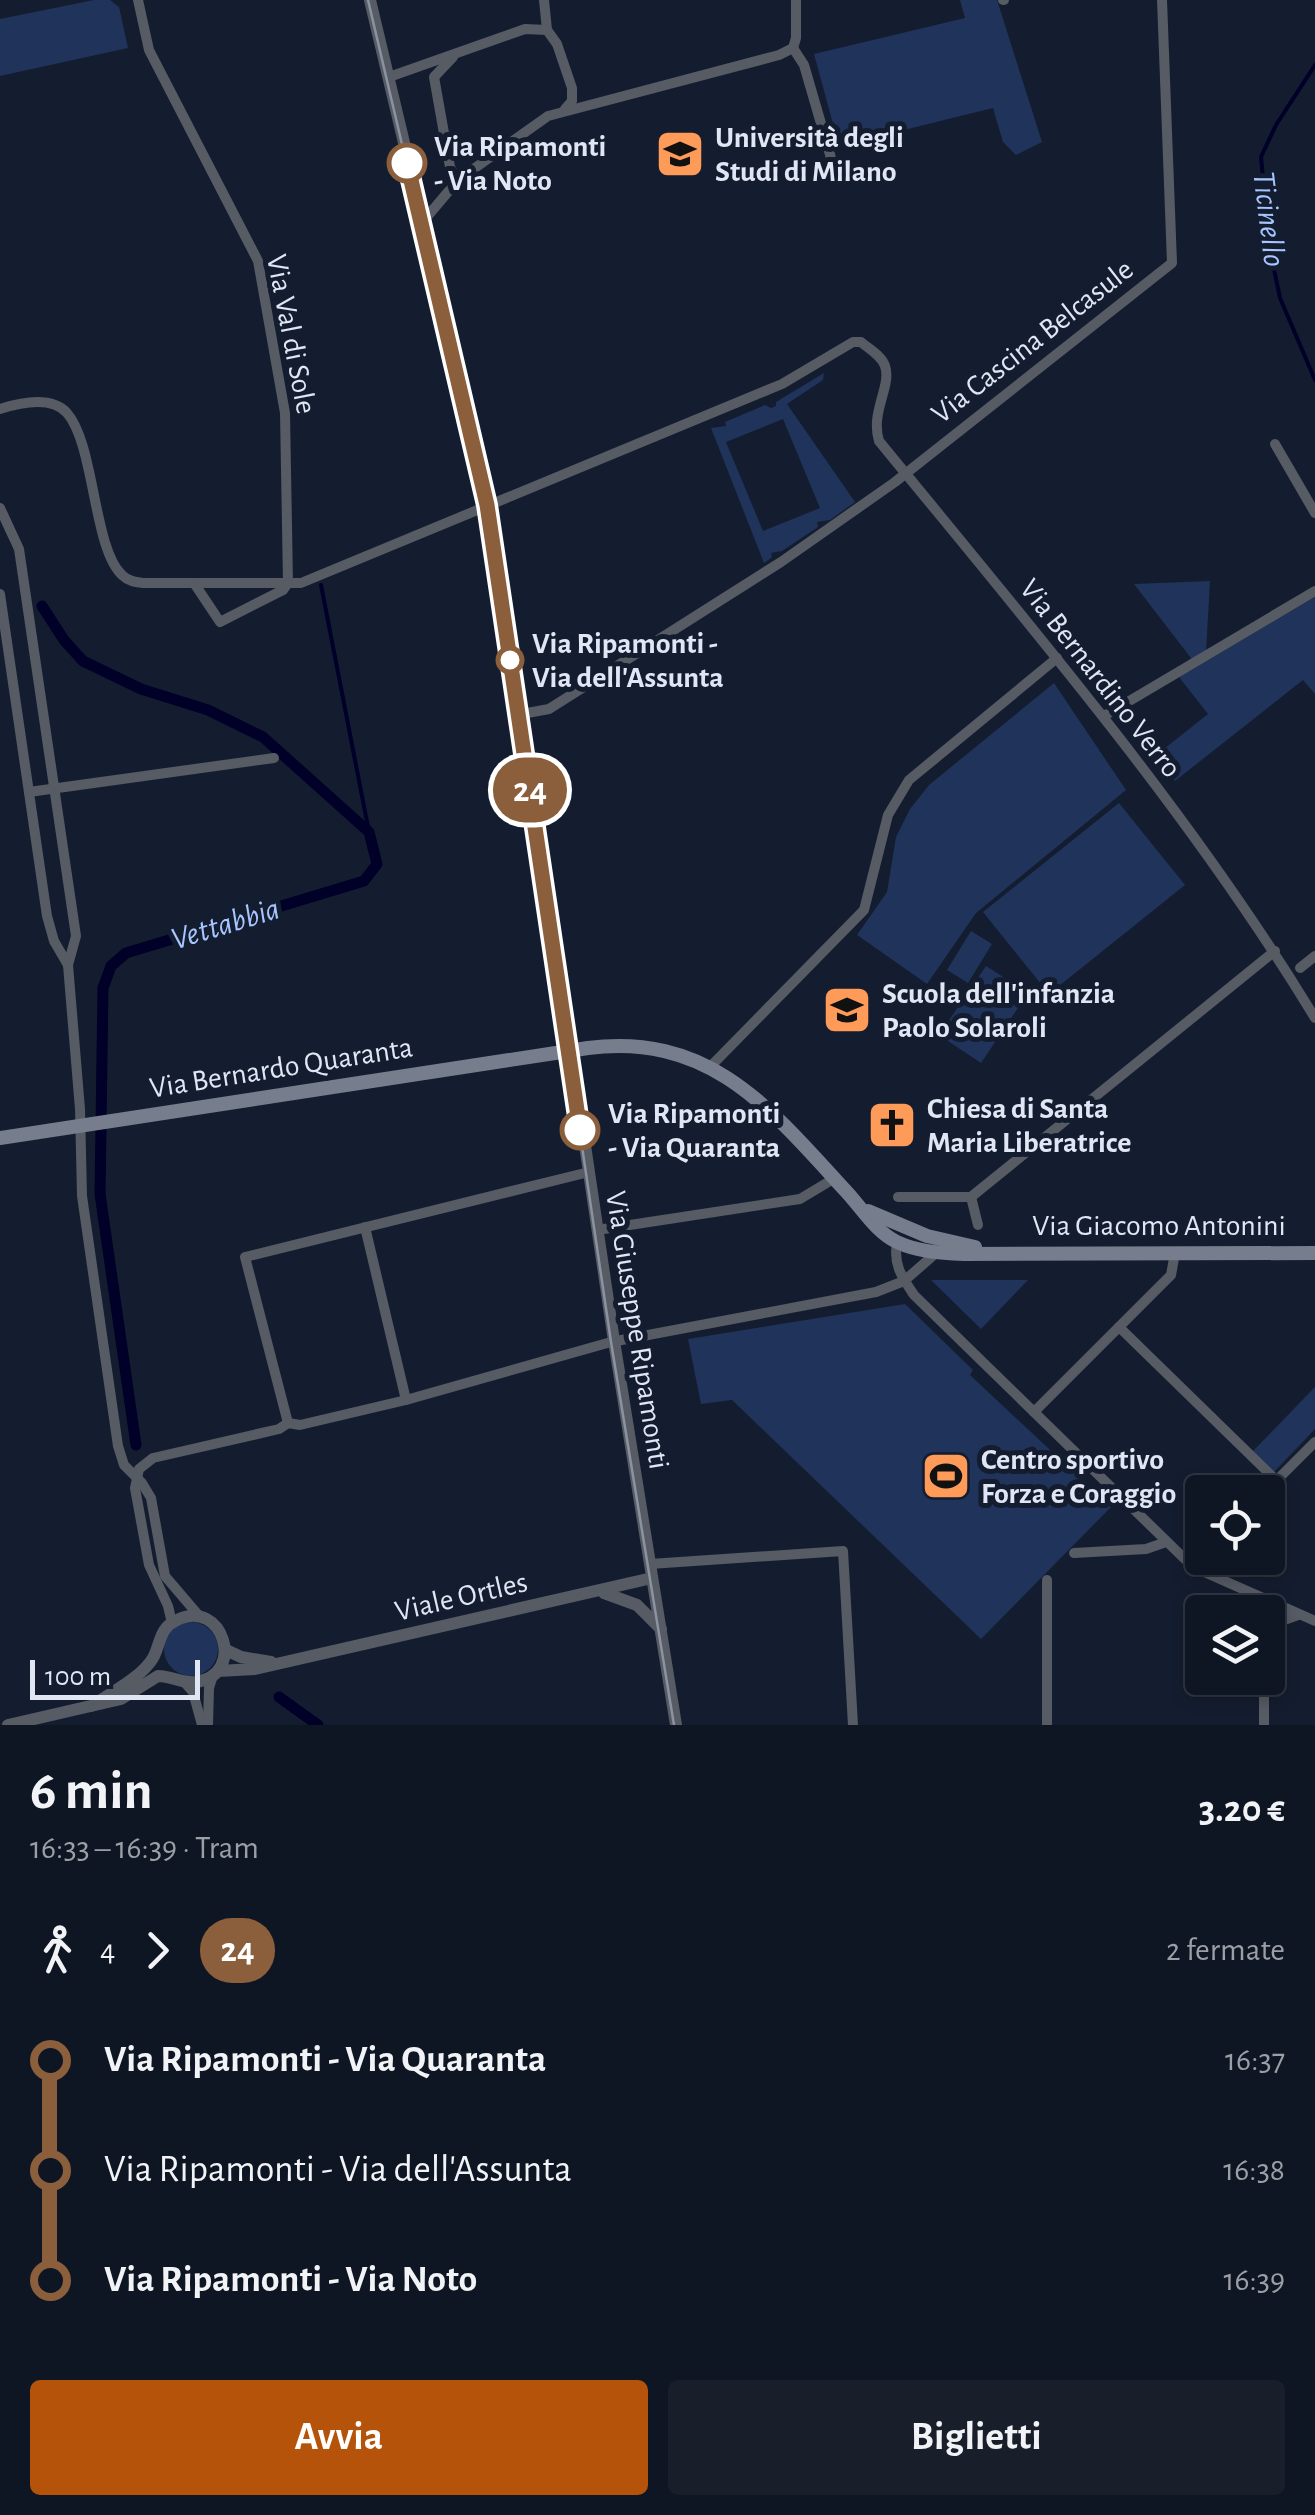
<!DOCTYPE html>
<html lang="it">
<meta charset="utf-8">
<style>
:root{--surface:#0f1623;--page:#181f2b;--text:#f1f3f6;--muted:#9b9fa6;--line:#2f3541;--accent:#b45309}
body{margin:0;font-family:"Alegreya Sans",sans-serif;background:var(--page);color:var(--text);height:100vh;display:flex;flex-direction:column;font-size:38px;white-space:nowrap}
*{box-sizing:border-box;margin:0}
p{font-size:32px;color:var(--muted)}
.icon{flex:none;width:55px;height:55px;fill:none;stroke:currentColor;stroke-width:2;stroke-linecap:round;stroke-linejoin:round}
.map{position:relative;height:1725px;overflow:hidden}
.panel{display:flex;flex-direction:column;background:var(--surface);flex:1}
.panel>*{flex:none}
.badge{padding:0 20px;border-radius:32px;font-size:35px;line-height:65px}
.buttons{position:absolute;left:1185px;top:1475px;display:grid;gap:20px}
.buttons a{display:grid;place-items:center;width:100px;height:100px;border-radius:10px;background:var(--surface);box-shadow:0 5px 15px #0003,0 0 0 2px var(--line);font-size:50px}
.scale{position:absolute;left:30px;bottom:25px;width:170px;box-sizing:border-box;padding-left:10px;border:5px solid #e0e6f3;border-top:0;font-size:28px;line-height:35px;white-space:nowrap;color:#e0e6f3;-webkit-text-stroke:8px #141d2f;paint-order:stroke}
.map>.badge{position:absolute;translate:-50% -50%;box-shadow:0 0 0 5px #fff}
.legs{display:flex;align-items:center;gap:15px;height:110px;padding:0 30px;font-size:32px}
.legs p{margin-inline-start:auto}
.head{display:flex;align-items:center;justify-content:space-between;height:170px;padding:0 30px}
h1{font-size:55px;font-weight:700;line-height:75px}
.cta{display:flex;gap:20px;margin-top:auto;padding:20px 30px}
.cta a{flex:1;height:115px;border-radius:10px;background:var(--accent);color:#fff;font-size:40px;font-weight:700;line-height:115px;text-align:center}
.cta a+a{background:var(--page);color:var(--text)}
ul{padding:0 30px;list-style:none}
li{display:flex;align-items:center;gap:35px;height:110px;font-size:38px}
li i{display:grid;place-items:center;width:15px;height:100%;margin:0 12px;background:currentColor}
li i::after{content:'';width:25px;height:25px;margin:-12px;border:8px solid;border-radius:50%;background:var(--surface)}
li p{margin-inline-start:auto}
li:first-child i{background:linear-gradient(#0000 50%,currentColor 0)}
li:last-child i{background:linear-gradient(currentColor 50%,#0000 0)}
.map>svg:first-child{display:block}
.green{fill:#1f335b;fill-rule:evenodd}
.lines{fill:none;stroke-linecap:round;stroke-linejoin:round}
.stream{stroke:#000028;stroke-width:4}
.canal{stroke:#000028;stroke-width:11}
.minor{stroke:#565b64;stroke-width:10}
.tertiary{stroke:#565b64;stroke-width:12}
.secondary{stroke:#767e8d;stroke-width:14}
.tram{stroke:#8b92a1;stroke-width:2.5}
.line-1-casing{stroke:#fff;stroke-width:22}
.line-1{stroke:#8b5e3c;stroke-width:15}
.stop-1-dot{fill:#fff;stroke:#8b5e3c;stroke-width:5}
.labels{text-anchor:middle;stroke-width:10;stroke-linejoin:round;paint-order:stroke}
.poi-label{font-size:30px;font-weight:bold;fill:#e0e6f3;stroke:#141d2f;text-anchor:start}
.stop-label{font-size:30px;font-weight:bold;fill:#e0e6f3;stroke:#141d2f;text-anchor:start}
.street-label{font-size:30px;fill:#e0e6f3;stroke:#141d2f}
.water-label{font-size:32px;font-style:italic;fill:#a7c6ff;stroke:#141d2f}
</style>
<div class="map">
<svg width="1315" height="1725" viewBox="0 0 1315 1725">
<rect width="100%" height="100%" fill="#141d2f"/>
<!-- green -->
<g class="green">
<polygon points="94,0 110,0 119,7 128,48 0,76 0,19"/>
<polygon points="960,0 997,0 1042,142 1016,155 1003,142 993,108 839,146 814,54 965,18"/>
<path d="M824,373L823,380L787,404L855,502L830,520L817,522L818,527L782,551L771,553L772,557L764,563L711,428L726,426L725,422L765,405L771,408L776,406V402ZM783,419L820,508L763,531L726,442Z"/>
<polygon points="1210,581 1206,652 1194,662 1134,584"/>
<polygon points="1315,597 1315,694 1303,680 1175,781 1155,756 1208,714 1179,677"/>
<polygon points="1054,683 1126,790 976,913 927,984 857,935 887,892 896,837 910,809 929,785"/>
<polygon points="1119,803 1185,885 1049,994 983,912"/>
<polygon points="971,931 992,944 968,983 947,970"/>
<polygon points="986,966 1028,993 981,1063 939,1035"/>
<polygon points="931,1280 1028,1280 981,1329"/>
<polygon points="905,1304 973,1370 970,1375 1111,1507 981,1639 732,1400 701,1404 688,1339"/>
<polygon points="1315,1387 1315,1429 1274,1472 1253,1451"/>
<circle cx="191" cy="1649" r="27"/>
</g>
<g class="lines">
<!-- stream -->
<g class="stream">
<polyline points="1315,65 1276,125 1261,157 1269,245 1280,298 1315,380"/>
<polyline points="321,585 369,832"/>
</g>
<!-- canal -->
<g class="canal">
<polyline points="42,606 64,640 83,661 141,689 208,710 263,737 369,832 377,864 364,881 126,953 111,966 103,988 100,1194 136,1445"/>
<polyline points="279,1697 318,1725"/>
</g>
<!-- minor -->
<g class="minor">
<polyline points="138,0 149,50 258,261 285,413 288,583"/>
<polyline points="544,0 547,30 557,44 572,88 572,101 565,109"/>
<polyline points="1003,0 1004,0"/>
<polyline points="793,48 804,65 831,158"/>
<polyline points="793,48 796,38 796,0"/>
<polyline points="453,57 434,77 450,167 458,180"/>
<polyline points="389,77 525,29 547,30"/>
<polyline points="425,224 426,218 458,180 548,116 779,55 793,48"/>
<path d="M0,409C19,403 51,395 67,413C95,445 93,548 122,575C128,581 135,582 143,583H301L782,384L853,342H861C869,349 882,356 885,366C892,386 870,412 879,441C1031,627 1190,812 1315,1018"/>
<polyline points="1275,444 1315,513"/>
<polyline points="0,508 19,549 76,936 68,965 80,1109 82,1196 118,1446 124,1465 142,1483 151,1498 165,1576 200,1617"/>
<polyline points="194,583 220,622 283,590 288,583"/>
<polyline points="0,594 47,916 54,941 68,965"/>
<polyline points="522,714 549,709 781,562 895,482 1172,263 1162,0"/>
<polyline points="1104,716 1315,591"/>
<polyline points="29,792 274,758"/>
<polyline points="1300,968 1315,956"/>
<polyline points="711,1066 864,910 888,815 909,780 1057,658"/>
<polyline points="898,1197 971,1197"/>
<polyline points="971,1197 1275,951"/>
<polyline points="971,1197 978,1225"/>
<polyline points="365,1227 406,1400"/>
<polyline points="597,1230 800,1199 835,1178"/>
<path d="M897,1243C893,1265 902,1277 914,1295L1193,1567L1315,1621"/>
<polyline points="1119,1327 1277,1481"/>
<polyline points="1034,1412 1171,1275 1175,1253"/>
<polyline points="288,1423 245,1257 589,1172"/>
<polyline points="1265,1492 1315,1442"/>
<polyline points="1074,1553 1146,1549 1166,1542"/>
<polyline points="650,1564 843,1551 853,1725"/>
<polyline points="1047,1580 1047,1725"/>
<polyline points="172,1623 168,1606 149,1565 135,1488 139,1469 153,1458 279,1429 288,1423 300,1425 406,1400 611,1342 876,1292 904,1281 936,1253"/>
<polyline points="1268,1635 1276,1623 1298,1615"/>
<polyline points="1264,1678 1264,1725"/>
<polyline points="185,1683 193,1692 202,1725"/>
<polyline points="208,1725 209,1688 213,1675"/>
</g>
<!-- tertiary -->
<g class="tertiary">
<polyline points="370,0 490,504 614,1341 676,1725"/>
<polyline points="604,1593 637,1605 661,1629"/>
<polyline points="226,1650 241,1657 271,1662"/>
<polyline points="218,1671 255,1669 652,1578"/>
<path d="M8,1725L121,1699L158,1676C172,1676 183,1684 196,1682C247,1675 223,1597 177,1620C159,1628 161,1643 153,1658C141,1678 110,1693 92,1706"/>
</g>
<!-- secondary -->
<g class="secondary">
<path d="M0,1138L588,1048C709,1033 768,1106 843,1188C860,1205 875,1232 897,1242C918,1252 941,1253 964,1254L1315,1253"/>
<polyline points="868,1211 927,1236 975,1247"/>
</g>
<!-- tram -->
<polyline class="tram" points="368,0 487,505 611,1342 674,1725"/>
</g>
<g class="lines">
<!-- line-1 casing -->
<g class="line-1-casing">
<polyline id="line-1" points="407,163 487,505 580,1130"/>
</g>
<!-- line-1 -->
<use href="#line-1" class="line-1"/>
</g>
<!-- icons -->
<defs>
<g id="university-square" transform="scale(2.5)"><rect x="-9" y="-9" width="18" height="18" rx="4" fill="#fe9b59" stroke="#141d2f"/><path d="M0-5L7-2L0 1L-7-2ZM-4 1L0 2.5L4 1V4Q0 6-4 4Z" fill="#111"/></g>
<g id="school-square" transform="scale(2.5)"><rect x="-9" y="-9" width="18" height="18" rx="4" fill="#fe9b59" stroke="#141d2f"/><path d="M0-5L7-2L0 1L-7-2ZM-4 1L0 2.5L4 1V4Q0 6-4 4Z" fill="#111"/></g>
<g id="church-square" transform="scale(2.5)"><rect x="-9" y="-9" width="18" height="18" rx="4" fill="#fe9b59" stroke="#141d2f"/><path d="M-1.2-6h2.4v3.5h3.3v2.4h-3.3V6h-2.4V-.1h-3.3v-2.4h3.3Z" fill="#111"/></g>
<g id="stadium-square" transform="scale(2.5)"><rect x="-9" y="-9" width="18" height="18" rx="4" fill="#fe9b59" stroke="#141d2f"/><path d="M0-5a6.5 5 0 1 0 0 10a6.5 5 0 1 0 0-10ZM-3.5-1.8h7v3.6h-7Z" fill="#111"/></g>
</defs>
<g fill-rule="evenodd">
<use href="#university-square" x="680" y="154"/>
<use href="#school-square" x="847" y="1010"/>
<use href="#church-square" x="892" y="1125"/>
<use href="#stadium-square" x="946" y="1476"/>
</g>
<!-- markers -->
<g class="stop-1-dot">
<circle cx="407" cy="163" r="18"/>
<circle cx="510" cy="660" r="12"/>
<circle cx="580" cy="1130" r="18"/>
</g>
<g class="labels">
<!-- poi labels -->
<g class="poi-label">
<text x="715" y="147">Università degli<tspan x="715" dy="34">Studi di Milano</tspan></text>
<text x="882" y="1003">Scuola dell'infanzia<tspan x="882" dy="34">Paolo Solaroli</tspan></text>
<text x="927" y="1118">Chiesa di Santa<tspan x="927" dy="34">Maria Liberatrice</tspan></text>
<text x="981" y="1469">Centro sportivo<tspan x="981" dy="34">Forza e Coraggio</tspan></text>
</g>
<!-- stop labels -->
<g class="stop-label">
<text x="434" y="156">Via Ripamonti<tspan x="434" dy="34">- Via Noto</tspan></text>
<text x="532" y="653">Via Ripamonti -<tspan x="532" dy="34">Via dell'Assunta</tspan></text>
<text x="608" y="1123">Via Ripamonti<tspan x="608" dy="34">- Via Quaranta</tspan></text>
</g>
<!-- street labels -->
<g class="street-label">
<text transform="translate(292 334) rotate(79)" y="10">Via Val di Sole</text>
<text transform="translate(1032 341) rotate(-38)" y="10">Via Cascina Belcasule</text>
<text transform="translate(1101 678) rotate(52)" y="10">Via Bernardino Verro</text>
<text transform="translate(281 1067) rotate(-9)" y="10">Via Bernardo Quaranta</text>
<text x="1159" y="1235">Via Giacomo Antonini</text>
<text transform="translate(638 1330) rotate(81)" y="10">Via Giuseppe Ripamonti</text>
<text transform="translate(461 1596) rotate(-13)" y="10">Viale Ortles</text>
</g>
<!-- water labels -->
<g class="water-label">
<text transform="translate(1270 219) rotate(83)" y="11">Ticinello</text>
<text transform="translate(225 923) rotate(-17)" y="11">Vettabbia</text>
</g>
</g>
</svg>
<div class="buttons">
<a><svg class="icon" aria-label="locate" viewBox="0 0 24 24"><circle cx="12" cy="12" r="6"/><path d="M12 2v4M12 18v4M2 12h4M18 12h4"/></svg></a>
<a><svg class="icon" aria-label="layers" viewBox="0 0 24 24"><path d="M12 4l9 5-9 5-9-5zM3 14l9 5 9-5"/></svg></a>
</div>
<div class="scale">100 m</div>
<b class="badge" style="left:530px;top:790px;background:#8b5e3c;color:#fff">24</b>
</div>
<section class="panel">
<div class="head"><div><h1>6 min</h1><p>16:33 – 16:39 · Tram</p></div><b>3.20 €</b></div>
<div class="legs"><svg class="icon" aria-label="walk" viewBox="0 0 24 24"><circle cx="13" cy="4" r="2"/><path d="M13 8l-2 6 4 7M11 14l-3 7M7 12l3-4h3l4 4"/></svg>4<svg class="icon" aria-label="forward" viewBox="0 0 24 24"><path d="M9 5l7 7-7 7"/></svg><b class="badge" style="background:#8b5e3c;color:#fff">24</b><p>2 fermate</p></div>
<ul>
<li><i style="color:#8b5e3c"></i><b>Via Ripamonti - Via Quaranta</b><p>16:37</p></li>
<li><i style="color:#8b5e3c"></i><span>Via Ripamonti - Via dell'Assunta</span><p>16:38</p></li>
<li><i style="color:#8b5e3c"></i><b>Via Ripamonti - Via Noto</b><p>16:39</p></li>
</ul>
<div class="cta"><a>Avvia</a><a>Biglietti</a></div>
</section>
